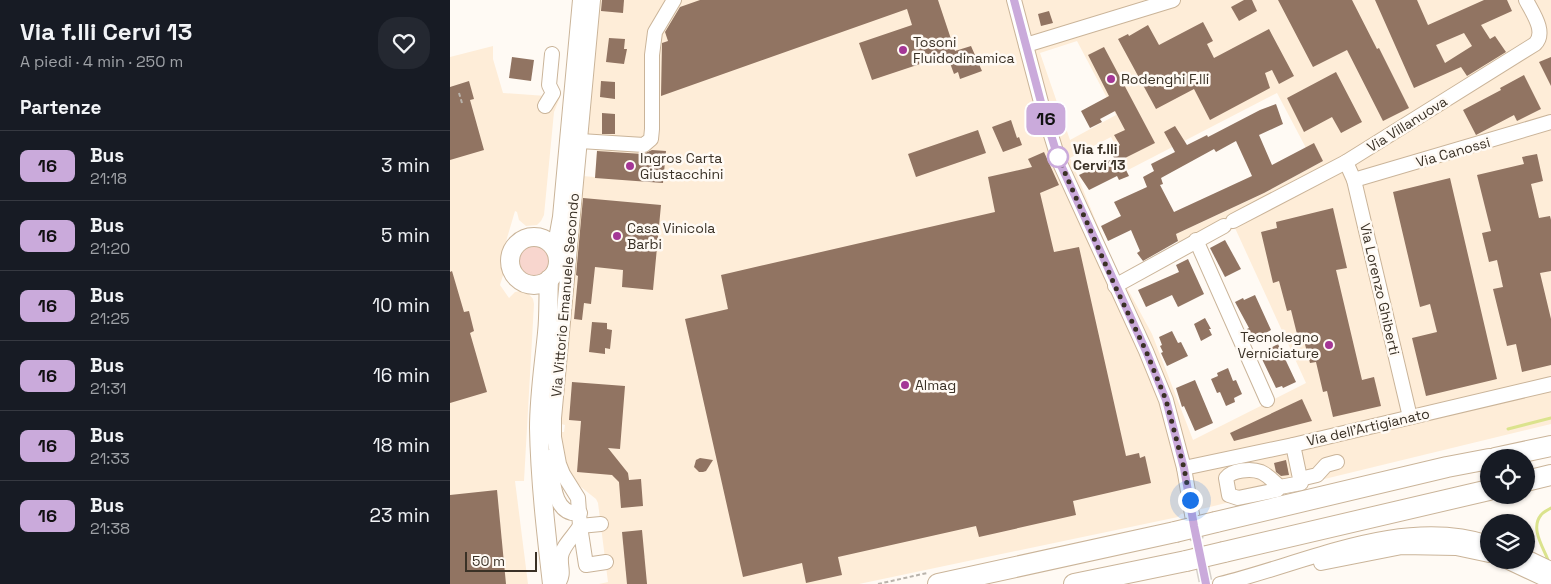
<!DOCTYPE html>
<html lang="it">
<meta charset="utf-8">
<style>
:root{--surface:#171b24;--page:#242831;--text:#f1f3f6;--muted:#9ea1a6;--line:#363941}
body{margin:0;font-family:"Space Grotesk",sans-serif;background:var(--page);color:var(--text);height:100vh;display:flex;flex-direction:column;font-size:19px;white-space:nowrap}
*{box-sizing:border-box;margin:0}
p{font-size:16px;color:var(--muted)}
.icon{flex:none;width:28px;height:28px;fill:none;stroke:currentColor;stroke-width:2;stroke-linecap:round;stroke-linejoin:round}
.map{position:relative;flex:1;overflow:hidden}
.details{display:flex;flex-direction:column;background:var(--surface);width:450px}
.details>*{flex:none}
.badge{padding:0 10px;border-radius:8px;font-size:18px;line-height:32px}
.fabs{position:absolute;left:1030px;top:449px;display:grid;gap:10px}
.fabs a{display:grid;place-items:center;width:55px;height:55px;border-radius:50%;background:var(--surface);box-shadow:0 1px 4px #0004;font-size:25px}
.scale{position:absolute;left:15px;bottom:12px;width:72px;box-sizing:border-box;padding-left:5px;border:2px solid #3a3126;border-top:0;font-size:14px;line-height:18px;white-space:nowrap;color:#3a3126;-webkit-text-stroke:4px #fffaf4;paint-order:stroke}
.you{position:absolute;width:25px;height:25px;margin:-12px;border:4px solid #fff;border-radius:50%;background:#1a73e8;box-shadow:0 0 0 8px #1a73e833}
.map>.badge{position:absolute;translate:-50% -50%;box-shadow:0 0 0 2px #fff}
h2{padding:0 20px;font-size:19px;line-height:45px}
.round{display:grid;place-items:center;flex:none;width:52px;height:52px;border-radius:20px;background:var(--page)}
.summary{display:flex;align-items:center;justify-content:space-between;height:85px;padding:0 20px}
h1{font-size:24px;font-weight:700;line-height:38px}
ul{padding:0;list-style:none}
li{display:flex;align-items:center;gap:15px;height:70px;padding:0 20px;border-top:1px solid var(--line)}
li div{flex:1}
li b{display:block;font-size:19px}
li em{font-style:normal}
li .badge{min-width:55px;font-weight:700;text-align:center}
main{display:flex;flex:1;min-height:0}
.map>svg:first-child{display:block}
.built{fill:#feedd8;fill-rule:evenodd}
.green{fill:#f8d6ce}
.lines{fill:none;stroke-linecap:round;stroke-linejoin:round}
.stream{stroke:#dbe38d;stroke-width:3}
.building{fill:#917462;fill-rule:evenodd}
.minor-tunnel{stroke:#d8d2cb;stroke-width:14;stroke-dasharray:14 7;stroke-linecap:butt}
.minor-casing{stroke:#cab499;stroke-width:16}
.major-casing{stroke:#cab499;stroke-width:20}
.highway-casing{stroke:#cab499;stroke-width:22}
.path{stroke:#b9b3ab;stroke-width:2;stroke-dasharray:4 2.5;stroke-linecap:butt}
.minor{stroke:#fff;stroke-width:14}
.major{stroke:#fff;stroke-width:18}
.highway{stroke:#fff;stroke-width:20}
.highway-bridge-casing{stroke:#cab499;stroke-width:22;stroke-linecap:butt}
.highway-bridge{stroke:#fff;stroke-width:20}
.line-casing{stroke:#fff;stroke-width:11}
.line{stroke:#caaadb;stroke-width:8}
.walk{stroke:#3a3126;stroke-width:5;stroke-dasharray:0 9}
.poi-dot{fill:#a43796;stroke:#fffaf4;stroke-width:2}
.stop-dot{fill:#fff;stroke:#caaadb;stroke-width:2.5}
.labels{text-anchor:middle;stroke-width:5;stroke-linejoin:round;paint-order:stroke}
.poi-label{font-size:14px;fill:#3a3126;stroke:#fffaf4;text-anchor:start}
.street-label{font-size:14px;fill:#3a3126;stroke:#fffaf4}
.stop-label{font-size:14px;font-weight:bold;fill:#3a3126;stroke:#fffaf4;text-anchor:start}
</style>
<main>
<section class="details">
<div class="summary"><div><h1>Via f.lli Cervi 13</h1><p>A piedi · 4 min · 250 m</p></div><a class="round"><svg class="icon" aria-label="heart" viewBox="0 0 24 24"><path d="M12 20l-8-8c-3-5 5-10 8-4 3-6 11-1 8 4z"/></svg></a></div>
<h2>Partenze</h2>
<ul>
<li><span class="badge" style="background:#caaadb;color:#111">16</span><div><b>Bus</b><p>21:18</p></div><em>3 min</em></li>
<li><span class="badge" style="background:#caaadb;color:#111">16</span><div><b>Bus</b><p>21:20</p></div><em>5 min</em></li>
<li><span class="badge" style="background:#caaadb;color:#111">16</span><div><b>Bus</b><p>21:25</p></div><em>10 min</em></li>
<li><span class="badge" style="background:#caaadb;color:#111">16</span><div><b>Bus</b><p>21:31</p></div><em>16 min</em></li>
<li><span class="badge" style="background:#caaadb;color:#111">16</span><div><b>Bus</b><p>21:33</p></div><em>18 min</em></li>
<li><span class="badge" style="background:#caaadb;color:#111">16</span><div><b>Bus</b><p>21:38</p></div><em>23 min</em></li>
</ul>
</section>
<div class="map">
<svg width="1101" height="584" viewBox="0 0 1101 584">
<rect width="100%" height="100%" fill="#fffaf4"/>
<!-- built -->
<g class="built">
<path d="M148,0H1101V424L731,514L728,517L409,584H149L158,582L148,503L146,499L121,479L116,466L111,432H114L115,425L111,424L132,176L145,177L148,136L135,135ZM627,41L666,115L620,140L590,53ZM827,93L856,148L873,161L814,193L726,234L728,243L669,277L620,158L661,137L678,170ZM785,228L856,383L743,440L702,334L676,286Z"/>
<polygon points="43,46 43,59 53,93 110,97 104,112 94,215 91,221 87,225 76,226 69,220 67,212 65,211 55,245 57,252 55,269 50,285 59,298 65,292 70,291 78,293 83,299 84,304 74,481 65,481 78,584 0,584 0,57"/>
</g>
<!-- green -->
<circle class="green" cx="84" cy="262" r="18"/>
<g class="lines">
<!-- stream -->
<g class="stream">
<polyline points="1058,429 1101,418"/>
<path d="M1098,560C1093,547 1080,528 1091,515C1093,512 1098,510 1101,508"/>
</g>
</g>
<!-- building -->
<g class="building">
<polygon points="152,0 174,0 173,13 151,11"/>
<polygon points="250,0 488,0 505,51 521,46 532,71 510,79 508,72 504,74 497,55 422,80 409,43 462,25 457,9 211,96 212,43 218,41 215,32 230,7"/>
<polygon points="794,0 802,0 807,11 789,21 781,7"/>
<polygon points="828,0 902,0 927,49 929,48 959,108 933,121 897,50 863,67"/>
<path d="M925,0H967L978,25L1034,0H1057L1062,11L1031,25L1040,39L1045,36L1056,52L1017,76L1011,67L964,88ZM1014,33L1022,46L995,63L986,45Z"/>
<polygon points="599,11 603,23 591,26 588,14"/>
<polygon points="753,22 763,41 757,44 764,58 819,29 844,76 829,84 822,70 815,73 820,88 760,120 744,89 706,109 668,39 678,34 679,36 698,25 709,45"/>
<polygon points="159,38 175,39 174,49 177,49 174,64 156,62"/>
<polygon points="654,47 705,143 671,160 679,176 669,180 667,176 639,190 629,175 664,158 660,150 670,145 664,135 675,130 665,111 650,119 652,122 640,128 631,111 659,96 638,55"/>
<polygon points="62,57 84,60 81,81 59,78"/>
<polygon points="1101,57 1101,86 1089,62"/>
<polygon points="886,72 912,122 891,133 882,117 854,132 837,98"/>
<polygon points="1074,75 1091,109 1067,121 1064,115 1026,135 1013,110 1051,90 1050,88"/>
<polygon points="19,81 24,99 20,100 34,150 0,160 0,87"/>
<polygon points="151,81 165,82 165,99 150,97"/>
<path d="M826,104L833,124L809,135L822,165L864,143L873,161L814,193L726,234L728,241L693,261L687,253L690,251L681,230L658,241L651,226L671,216L664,202L697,187L693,177L704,171L701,164L725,152L714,132L725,126L737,145L757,135L758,137L810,110ZM786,141L802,176L724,212L710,185L713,184L711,178L764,149L766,152Z"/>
<polygon points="152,113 165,114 165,134 152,134"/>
<polygon points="561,120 567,138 569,137 572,145 553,152 542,127"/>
<polygon points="528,130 536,153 466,177 458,154"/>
<polygon points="202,150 216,151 213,183 145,178 147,151 193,154"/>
<polygon points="594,152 609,185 590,193 604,252 629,247 676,456 689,453 690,458 695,456 701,483 623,501 626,515 529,537 526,526 388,557 392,575 356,583 352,563 293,577 235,319 278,309 271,275 545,212 538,177 582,167 578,159"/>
<polygon points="1087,154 1093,181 1081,184 1089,218 1100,216 1101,220 1101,271 1090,273 1101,319 1101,365 1072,372 1066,344 1057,346 1043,289 1053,287 1047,260 1039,262 1032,233 1041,231 1027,175 1074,164 1072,157"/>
<polygon points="1000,178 1047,379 976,396 962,338 987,332 980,304 970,307 943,192"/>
<polygon points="133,198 211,205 203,290 172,287 173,270 145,267 141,304 134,303 132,320 124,319 128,276 126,275"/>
<polygon points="883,208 897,268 886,270 912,380 924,377 931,406 883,417 877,391 873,392 866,362 860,363 853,337 848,338 841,310 837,311 829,281 823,283 811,232 827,228 826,222"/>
<polygon points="775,240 791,269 775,277 760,248"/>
<polygon points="738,259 754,294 728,307 722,295 696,307 688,290 729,272 726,265"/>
<polygon points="2,271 14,312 19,311 24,331 20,333 37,392 0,403 0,272"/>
<polygon points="805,295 821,330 803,340 797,329 799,328 785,302 793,298 794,300"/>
<polygon points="755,318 761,329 759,329 762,335 751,341 744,324"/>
<polygon points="142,322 157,323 157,329 162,330 160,349 155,348 155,354 139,352"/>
<polygon points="722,331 728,343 731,342 738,356 717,366 711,353 713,352 710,346 712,345 709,337"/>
<polygon points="828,344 846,382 833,388 832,386 826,388 811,357 816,354 815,351"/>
<polygon points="778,368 783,381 786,380 792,394 784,398 785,402 776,406 770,392 767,393 761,379 768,376 767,373"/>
<polygon points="745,380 763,423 745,431 734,406 732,407 726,388"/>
<polygon points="122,382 175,386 170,449 158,448 178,473 179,480 191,479 193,506 171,508 169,482 162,475 127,472 131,421 119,420"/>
<polygon points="852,399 862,421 784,441 780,433"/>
<polygon points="250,458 263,460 256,471 253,472 249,472 244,467 246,460"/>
<polygon points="836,460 839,475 831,476 826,472 824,463"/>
<polygon points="47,490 56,584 0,584 0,495"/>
<polygon points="192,530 197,584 177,584 172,532"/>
</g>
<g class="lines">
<!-- minor-tunnel -->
<polyline class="minor-tunnel" points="744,526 756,584"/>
<!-- minor casing -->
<g class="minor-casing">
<g id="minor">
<polyline points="143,0 104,418 104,437 109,464 113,474 128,498 130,526 136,565 156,562"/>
<polyline points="564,0 592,106 609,161 696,351 716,400 734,468 744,526"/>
<polyline points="576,45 723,0"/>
<polyline points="95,106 103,93 99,85 102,54"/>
<polyline points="130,141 194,145 201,139 202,129 202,55 205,32 224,0"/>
<polyline points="896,162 904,180 960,417"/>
<polyline points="904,180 1101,122"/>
<path d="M783,221L896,162L1085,44C1097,32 1082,12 1076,0"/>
<polyline points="746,240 817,400"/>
<polyline points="665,286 774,226"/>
<path d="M100,457C103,477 102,517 130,513"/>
<polyline points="734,468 843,445 1101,384"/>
<polyline points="850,479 867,475 876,465 887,462"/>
<path d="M830,487L827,490L788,498L779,495L776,478C782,470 801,468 811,472C818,475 824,482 830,487L851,483L843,445"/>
<polyline points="1076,557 1101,569"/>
<polyline points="1054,560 1101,582"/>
<polyline points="871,563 952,547 1006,548 1039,555"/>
<path d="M108,584C115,572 110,569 111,557C112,546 125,535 130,526L151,524"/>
<path d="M770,584C854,564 952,514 1039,543"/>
</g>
</g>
<!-- major casing -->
<g class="major-casing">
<g id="major">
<circle cx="84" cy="261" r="24"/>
<polyline points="106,250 112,217 132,0"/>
<path d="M99,279C98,297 99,315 97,333C94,364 89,396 89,428C90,480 96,532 102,584"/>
</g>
</g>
<!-- highway casing -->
<g class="highway-casing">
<g id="highway">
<polyline points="1045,458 1101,446"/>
<polyline points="1076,481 1101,475"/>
<polyline points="766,522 997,467 1039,459"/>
<polyline points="774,552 1039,490"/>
<polyline points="488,584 725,532"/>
<polyline points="624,584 736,561"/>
</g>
</g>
<!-- path -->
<g class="path">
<polyline points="9,93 12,103"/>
<polyline points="428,584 477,573"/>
</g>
<!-- minor -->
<use href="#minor" class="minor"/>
<!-- major -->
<use href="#major" class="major"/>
<!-- highway -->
<use href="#highway" class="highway"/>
<!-- highway-bridge casing -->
<g class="highway-bridge-casing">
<g id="highway-bridge">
<polyline points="725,532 766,522"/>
<polyline points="736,561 774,552"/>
</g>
</g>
<!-- highway-bridge -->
<use href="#highway-bridge" class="highway-bridge"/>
</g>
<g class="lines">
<!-- line casing -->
<g class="line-casing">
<polyline id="line" points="564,0 592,106 609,161 696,351 716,400 734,468 744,526 756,584"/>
</g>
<!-- line -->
<use href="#line" class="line"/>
<!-- walk -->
<polyline class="walk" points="608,157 665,286 696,351 716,400 734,468 740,500"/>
</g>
<!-- markers -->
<g class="poi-dot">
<circle cx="453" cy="50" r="5"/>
<circle cx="661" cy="79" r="5"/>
<circle cx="180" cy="166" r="5"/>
<circle cx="167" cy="236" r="5"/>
<circle cx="879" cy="345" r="5"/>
<circle cx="455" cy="385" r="5"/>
</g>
<circle class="stop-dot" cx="608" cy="157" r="10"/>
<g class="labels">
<!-- poi labels -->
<g class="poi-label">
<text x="463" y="47">Tosoni<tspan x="463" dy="16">Fluidodinamica</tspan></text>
<text x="671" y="84">Rodenghi F.lli</text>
<text x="190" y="163">Ingros Carta<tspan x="190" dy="16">Giustacchini</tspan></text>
<text x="177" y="233">Casa Vinicola<tspan x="177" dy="16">Barbi</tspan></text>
<text x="869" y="342" text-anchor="end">Tecnolegno<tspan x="869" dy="16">Verniciature</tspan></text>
<text x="465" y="390">Almag</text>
</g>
<!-- street labels -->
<g class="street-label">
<text transform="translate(957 124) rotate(-32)" y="5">Via Villanuova</text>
<text transform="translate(1003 152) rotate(-16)" y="5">Via Canossi</text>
<text transform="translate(930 289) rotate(77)" y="5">Via Lorenzo Ghiberti</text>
<text transform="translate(115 295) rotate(-85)" y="5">Via Vittorio Emanuele Secondo</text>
<text transform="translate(918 427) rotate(-13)" y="5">Via dell'Artigianato</text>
</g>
<!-- stop labels -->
<g class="stop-label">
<text x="623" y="154">Via f.lli<tspan x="623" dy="16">Cervi 13</tspan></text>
</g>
</g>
</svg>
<div class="fabs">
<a><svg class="icon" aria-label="locate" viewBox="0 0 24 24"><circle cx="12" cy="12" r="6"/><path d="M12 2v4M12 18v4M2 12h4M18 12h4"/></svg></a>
<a><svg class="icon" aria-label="layers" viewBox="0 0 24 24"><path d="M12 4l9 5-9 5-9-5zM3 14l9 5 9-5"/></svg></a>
</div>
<div class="scale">50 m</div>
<div class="you" style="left:740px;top:500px"></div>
<b class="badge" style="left:596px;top:119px;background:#caaadb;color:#111">16</b>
</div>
</main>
